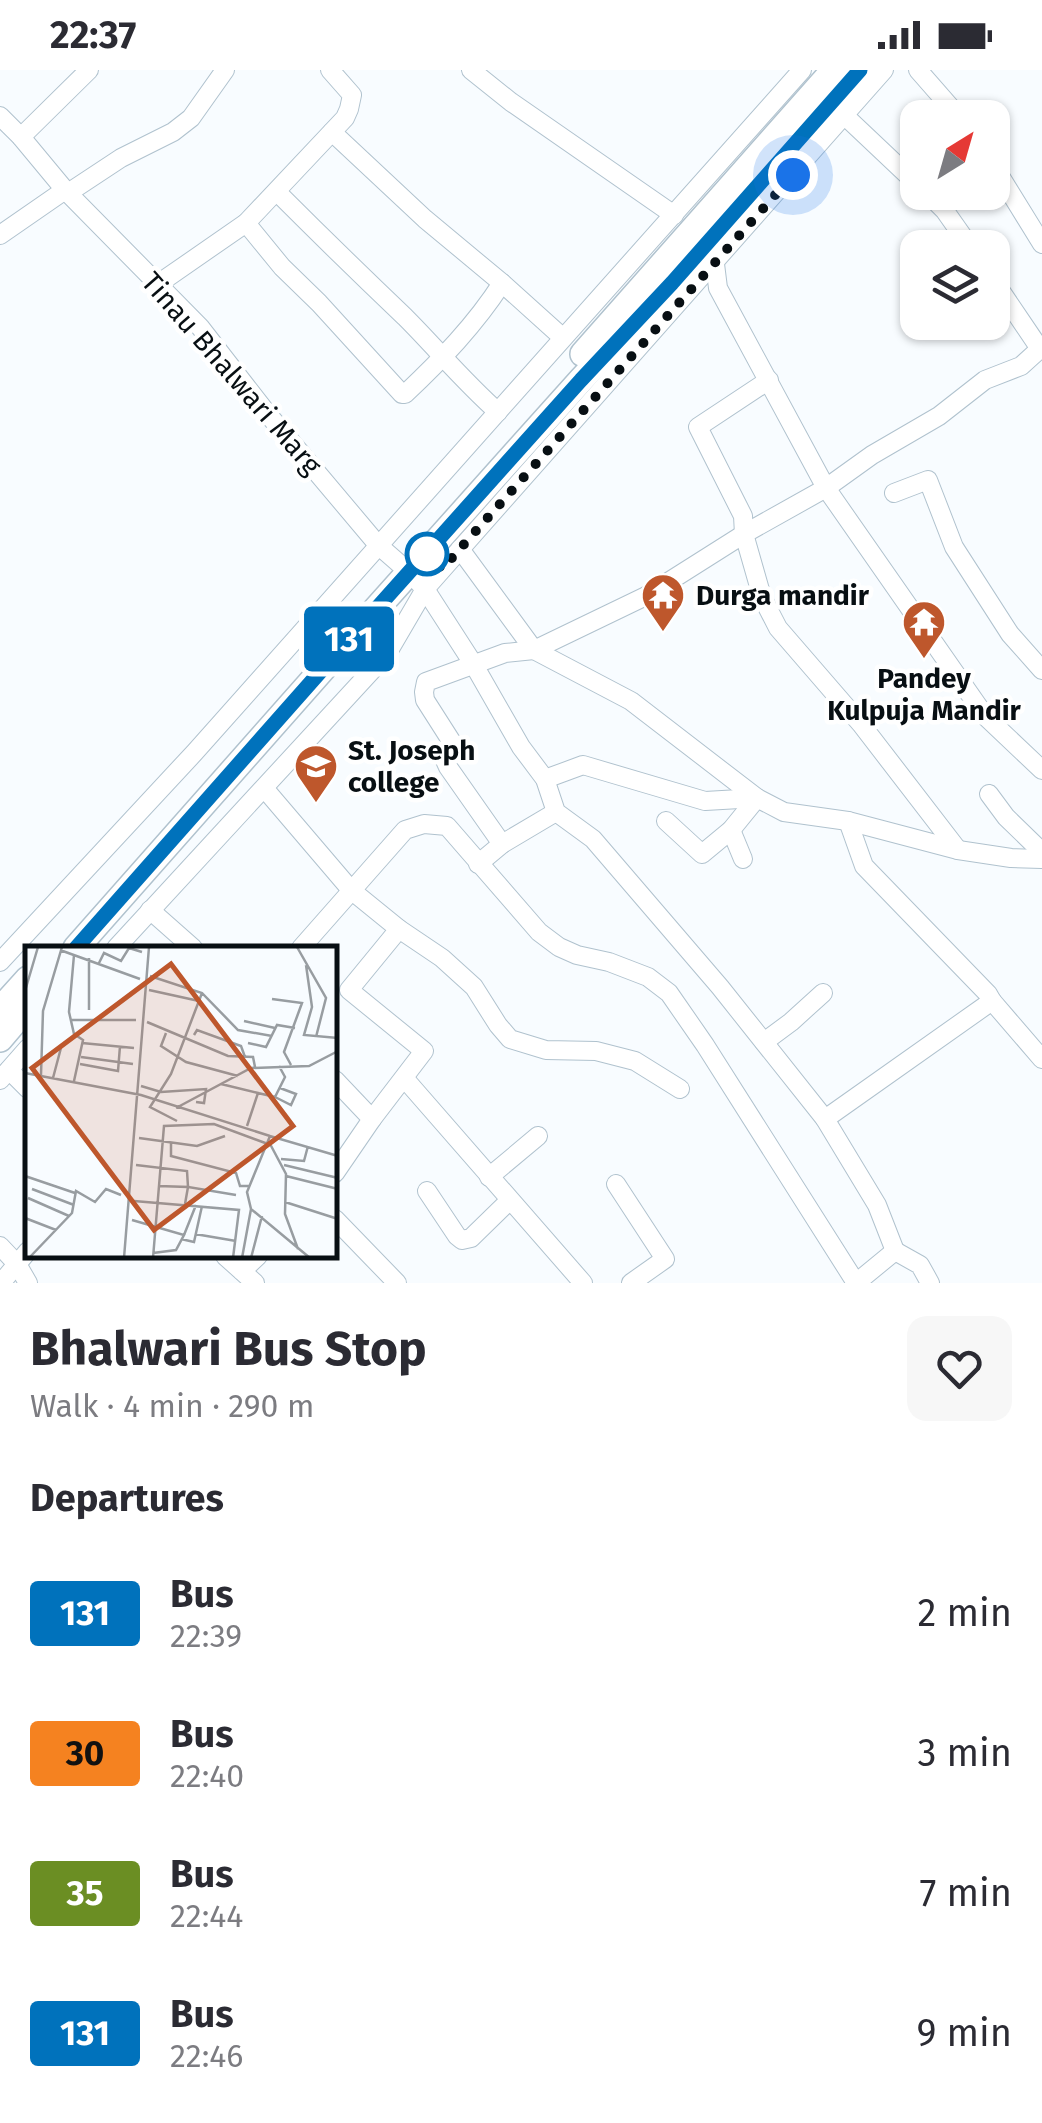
<!DOCTYPE html>
<meta charset="utf-8">
<style>
:root{--surface:#fff;--page:#f7f7f7;--text:#2b2b33;--muted:#7c7c81}
body{margin:0;font-family:"Fira Sans",sans-serif;background:var(--page);color:var(--text);height:100vh;display:flex;flex-direction:column;font-size:38px;white-space:nowrap}
*{box-sizing:border-box;margin:0}
p{font-size:32px;color:var(--muted)}
.icon{flex:none;width:55px;height:55px;fill:none;stroke:currentColor;stroke-width:2;stroke-linecap:round;stroke-linejoin:round}
.map{position:relative;height:1213px;overflow:hidden}
.sheet{display:flex;flex-direction:column;background:var(--surface);flex:1}
.sheet>*{flex:none}
.badge{padding:0 20px;border-radius:8px;font-size:35px;line-height:65px}
.needle{width:65px;rotate:37deg}
.fabs{position:absolute;left:900px;top:30px;display:grid;gap:20px}
.fabs a{display:grid;place-items:center;width:110px;height:110px;border-radius:20px;background:var(--surface);box-shadow:0 2px 8px #0004;font-size:50px}
.you{position:absolute;width:50px;height:50px;margin:-25px;border:8px solid #fff;border-radius:50%;background:#1a73e8;box-shadow:0 0 0 15px #1a73e833}
.map>.badge{position:absolute;translate:-50% -50%;box-shadow:0 0 0 5px #fff}
h2{padding:0 30px;font-size:38px;line-height:90px}
.round{display:grid;place-items:center;flex:none;width:105px;height:105px;border-radius:20px;background:var(--page)}
.head{display:flex;align-items:center;justify-content:space-between;height:170px;padding:0 30px}
h1{font-size:48px;font-weight:700;line-height:75px}
ul{padding:0;list-style:none}
li{display:flex;align-items:center;gap:30px;height:140px;padding:0 30px}
li div{flex:1}
li b{display:block;font-size:38px}
li em{font-style:normal}
li .badge{min-width:110px;font-weight:700;text-align:center}
.status{display:flex;justify-content:space-between;align-items:center;height:70px;padding:0 50px;background:var(--surface);direction:ltr}
.status svg{height:28px;fill:currentColor}
.map>svg:first-child{display:block}
.lines{fill:none;stroke-linecap:round;stroke-linejoin:round}
.minor-casing{stroke:#b0c2ce;stroke-width:20}
.highway-casing{stroke:#b0c2ce;stroke-width:28}
.minor{stroke:#fff;stroke-width:18}
.highway{stroke:#fff;stroke-width:25}
.line-casing{stroke:#fff;stroke-width:22}
.line{stroke:#0072bc;stroke-width:15}
.walk{stroke:#080f13;stroke-width:10;stroke-dasharray:0 18}
.stop-dot{fill:#fff;stroke:#0072bc;stroke-width:5}
.labels{text-anchor:middle;stroke-width:9;stroke-linejoin:round;paint-order:stroke}
.street-label{font-size:28px;fill:#080f13;stroke:#fff}
.poi-label{font-size:28px;font-weight:bold;fill:#080f13;stroke:#fff;text-anchor:start}
.inset-road{fill:none;stroke:#989da1;stroke-width:2.5}
.view{fill:#be572c;fill-opacity:0.15;stroke:#be572c;stroke-width:5}
.inset-edge{fill:none;stroke:#080f13;stroke-width:5}
</style>
<div class="status"><b>22:37</b><svg viewBox="0 0 49 12"><path d="M0 12V9h3v3zM5 12V6h3v6zM10 12V3h3v9zM15 12V0h3v12zM26 1h20v11H26zM47 4h2v5h-2z"/></svg></div>
<div class="map">
<svg width="1042" height="1213" viewBox="0 0 1042 1213">
<rect width="100%" height="100%" fill="#f8fcff"/>
<g class="lines">
<!-- minor casing -->
<g class="minor-casing">
<g id="minor">
<polyline points="471,0 511,32 674,145"/>
<polyline points="918,0 960,48"/>
<polyline points="0,46 21,67 65,120 200,257 266,342 378,475 410,503 425,519 474,595 521,677 545,709 556,742 593,769 720,917 825,1049 877,1135 895,1181"/>
<polyline points="845,46 918,115"/>
<polyline points="332,62 425,149 502,213 562,267"/>
<polyline points="21,67 89,0"/>
<polyline points="992,93 1042,174"/>
<path d="M277,122C319,164 362,206 405,247C436,278 464,312 498,342"/>
<polyline points="926,122 945,141 971,178"/>
<polyline points="68,123 121,88 173,62 191,48 225,0"/>
<path d="M246,153L282,197L319,233L402,324H405C441,290 475,255 502,213"/>
<polyline points="0,165 65,120"/>
<polyline points="715,194 718,218 826,418 985,646 1042,700"/>
<polyline points="992,208 1040,279"/>
<polyline points="158,214 246,153 345,48 349,39 352,25 330,0"/>
<polyline points="769,310 698,357 743,446 744,464 762,527 778,558 861,654 958,780"/>
<polyline points="894,423 928,410 954,477 1010,564 1042,600"/>
<polyline points="460,479 534,580 631,631 757,728 731,760 702,784 666,751"/>
<polyline points="545,709 583,695 705,731 757,728 784,742 848,751 958,780 1011,788 1042,789"/>
<polyline points="264,718 351,820 399,859 442,888 474,917 498,955 510,969 546,980 596,981 635,991 680,1019"/>
<polyline points="989,724 1006,747 1042,782"/>
<polyline points="731,760 743,789"/>
<polyline points="502,774 448,697 443,686 455,677 425,630 424,622 426,612 505,583 534,580 646,526 744,464 826,418 872,385 939,346 985,310 1021,296 1042,277"/>
<polyline points="478,794 502,774 556,742"/>
<polyline points="150,840 193,878"/>
<polyline points="116,878 387,584 425,519 884,0"/>
<polyline points="301,878 405,760 424,754 447,756 539,862 559,877 577,885 609,892 648,907 669,923 705,975 856,1213 895,1181 920,1195 930,1213"/>
<polyline points="0,892 195,682 802,0"/>
<polyline points="992,931 1042,989"/>
<polyline points="764,972 791,952 823,923"/>
<polyline points="9,1000 28,1019"/>
<polyline points="405,1009 583,1213"/>
<polyline points="0,1010 28,978"/>
<polyline points="335,1010 372,1049 335,1103"/>
<polyline points="372,1049 424,981 349,920 399,859"/>
<polyline points="825,1049 992,931 988,924 864,796 848,751"/>
<polyline points="489,1107 538,1066"/>
<polyline points="616,1114 665,1189 631,1213"/>
<polyline points="427,1121 457,1166 462,1170 471,1168 509,1131"/>
<polyline points="335,1149 397,1213"/>
<polyline points="0,1176 17,1194 28,1213"/>
<polyline points="225,1186 255,1213"/>
<polyline points="242,1201 258,1186"/>
<polyline points="1,1213 28,1181"/>
</g>
</g>
<!-- highway casing -->
<g class="highway-casing">
<g id="highway">
<polyline points="583,284 834,0"/>
<polyline points="76,878 343,576 581,310 672,213 860,0"/>
<polyline points="0,940 28,909"/>
<polyline points="0,969 28,936"/>
</g>
</g>
<!-- minor -->
<use href="#minor" class="minor"/>
<!-- highway -->
<use href="#highway" class="highway"/>
</g>
<g class="lines">
<!-- line casing -->
<g class="line-casing">
<polyline id="line" points="76,878 343,576 581,310 672,213 860,0"/>
</g>
<!-- line -->
<use href="#line" class="line"/>
<!-- walk -->
<polyline class="walk" points="427,484 442,499 793,105"/>
</g>
<!-- icons -->
<defs>
<g id="temple-pin" transform="scale(2.25)"><path d="M0 17L-7.5 6A9.5 9.5 0 1 1 7.5 6Z" fill="#be572c" stroke="#fff"/><path d="M0-6L5-2H3V0L6.5 2.5H4V6H1.5V3h-3V6H-4V2.5H-6.5L-3 0V-2H-5Z" fill="#fff"/></g>
<g id="school-pin" transform="scale(2.25)"><path d="M0 17L-7.5 6A9.5 9.5 0 1 1 7.5 6Z" fill="#be572c" stroke="#fff"/><path d="M0-5L7-2L0 1L-7-2ZM-4 1L0 2.5L4 1V4Q0 6-4 4Z" fill="#fff"/></g>
</defs>
<g fill-rule="evenodd">
<use href="#temple-pin" x="663" y="525"/>
<use href="#temple-pin" x="924" y="552"/>
<use href="#school-pin" x="316" y="696"/>
</g>
<!-- markers -->
<circle class="stop-dot" cx="427" cy="484" r="20"/>
<g class="labels">
<!-- street labels -->
<g class="street-label">
<text transform="translate(232 303) rotate(49)" y="10">Tinau Bhalwari Marg</text>
</g>
<!-- poi labels -->
<g class="poi-label">
<text x="696" y="535">Durga mandir</text>
<text x="924" y="618" text-anchor="middle">Pandey<tspan x="924" dy="32">Kulpuja Mandir</tspan></text>
<text x="348" y="690">St. Joseph<tspan x="348" dy="32">college</tspan></text>
</g>
</g>
<!-- overview -->
<g transform="translate(25 876)">
<rect width="312" height="312" fill="#f8fcff"/>
<path class="inset-road" d="M272,1L301,52L291,91M35,4L115,33M49,9L44,66L49,88L58,94L49,135M64,12V64M74,17L79,7L96,15L104,2L117,6M281,19L287,61L279,89L313,92M125,30L177,47L213,84L247,90M124,44L174,55M0,45L13,1M247,53L277,57L259,106L266,119M0,67V136M46,74H111M219,75L250,82M122,76L203,110L228,111L230,121M141,87L136,100L161,116L213,130M169,89L172,84L216,100L220,111M57,97L109,102M223,97L241,101L252,79L270,82M56,111L108,118M55,118L93,125L95,100M0,127L116,149L245,190M16,129L18,65L37,1M28,132L37,98M196,138L233,147L222,180M116,140L136,146L181,143L179,157L171,156M233,147L250,151L260,131L254,120M250,151L266,159L271,148L255,142M151,162L226,122L284,120L313,105M152,175L125,161L146,128L177,47M114,192L172,200L200,190M244,196L261,228L260,268L273,303M146,197V210L211,227L215,240H224M256,213L279,215L283,200M111,219L162,225L163,241L211,249M259,219L313,232M0,230L50,247M261,230L313,243M133,240L163,241L160,258M7,243L49,259M3,252L44,270M109,255L214,264L208,312M260,256L313,273M226,263L222,246L245,190L313,210M0,272L31,284M107,274L159,289L151,304L128,307M170,288L211,295M159,289L171,259M156,293L169,296L177,260M4,312L47,267L51,245L70,256L81,243L96,249M99,312L124,1M128,312L139,180L189,178L243,198M217,312L226,263L285,312M226,312L237,270"/>
<path class="view" d="M146,18L268,180L129,284L7,122Z"/>
<rect width="312" height="312" class="inset-edge"/>
</g>
</svg>
<div class="fabs">
<a><svg class="needle" viewBox="-14 -14 28 28"><path d="M0-13l5 13h-10z" fill="#e53935"/><path d="M0 13l5-13h-10z" fill="#7c7c81"/></svg></a>
<a><svg class="icon" aria-label="layers" viewBox="0 0 24 24"><path d="M12 4l9 5-9 5-9-5zM3 14l9 5 9-5"/></svg></a>
</div>
<div class="you" style="left:793px;top:105px"></div>
<b class="badge" style="left:349px;top:569px;background:#0072bc;color:#fff">131</b>
</div>
<section class="sheet">
<div class="head"><div><h1>Bhalwari Bus Stop</h1><p>Walk · 4 min · 290 m</p></div><a class="round"><svg class="icon" aria-label="heart" viewBox="0 0 24 24"><path d="M12 20l-8-8c-3-5 5-10 8-4 3-6 11-1 8 4z"/></svg></a></div>
<h2>Departures</h2>
<ul>
<li><span class="badge" style="background:#0072bc;color:#fff">131</span><div><b>Bus</b><p>22:39</p></div><em>2 min</em></li>
<li><span class="badge" style="background:#f58220;color:#111">30</span><div><b>Bus</b><p>22:40</p></div><em>3 min</em></li>
<li><span class="badge" style="background:#6b8e23;color:#fff">35</span><div><b>Bus</b><p>22:44</p></div><em>7 min</em></li>
<li><span class="badge" style="background:#0072bc;color:#fff">131</span><div><b>Bus</b><p>22:46</p></div><em>9 min</em></li>
</ul>
</section>
